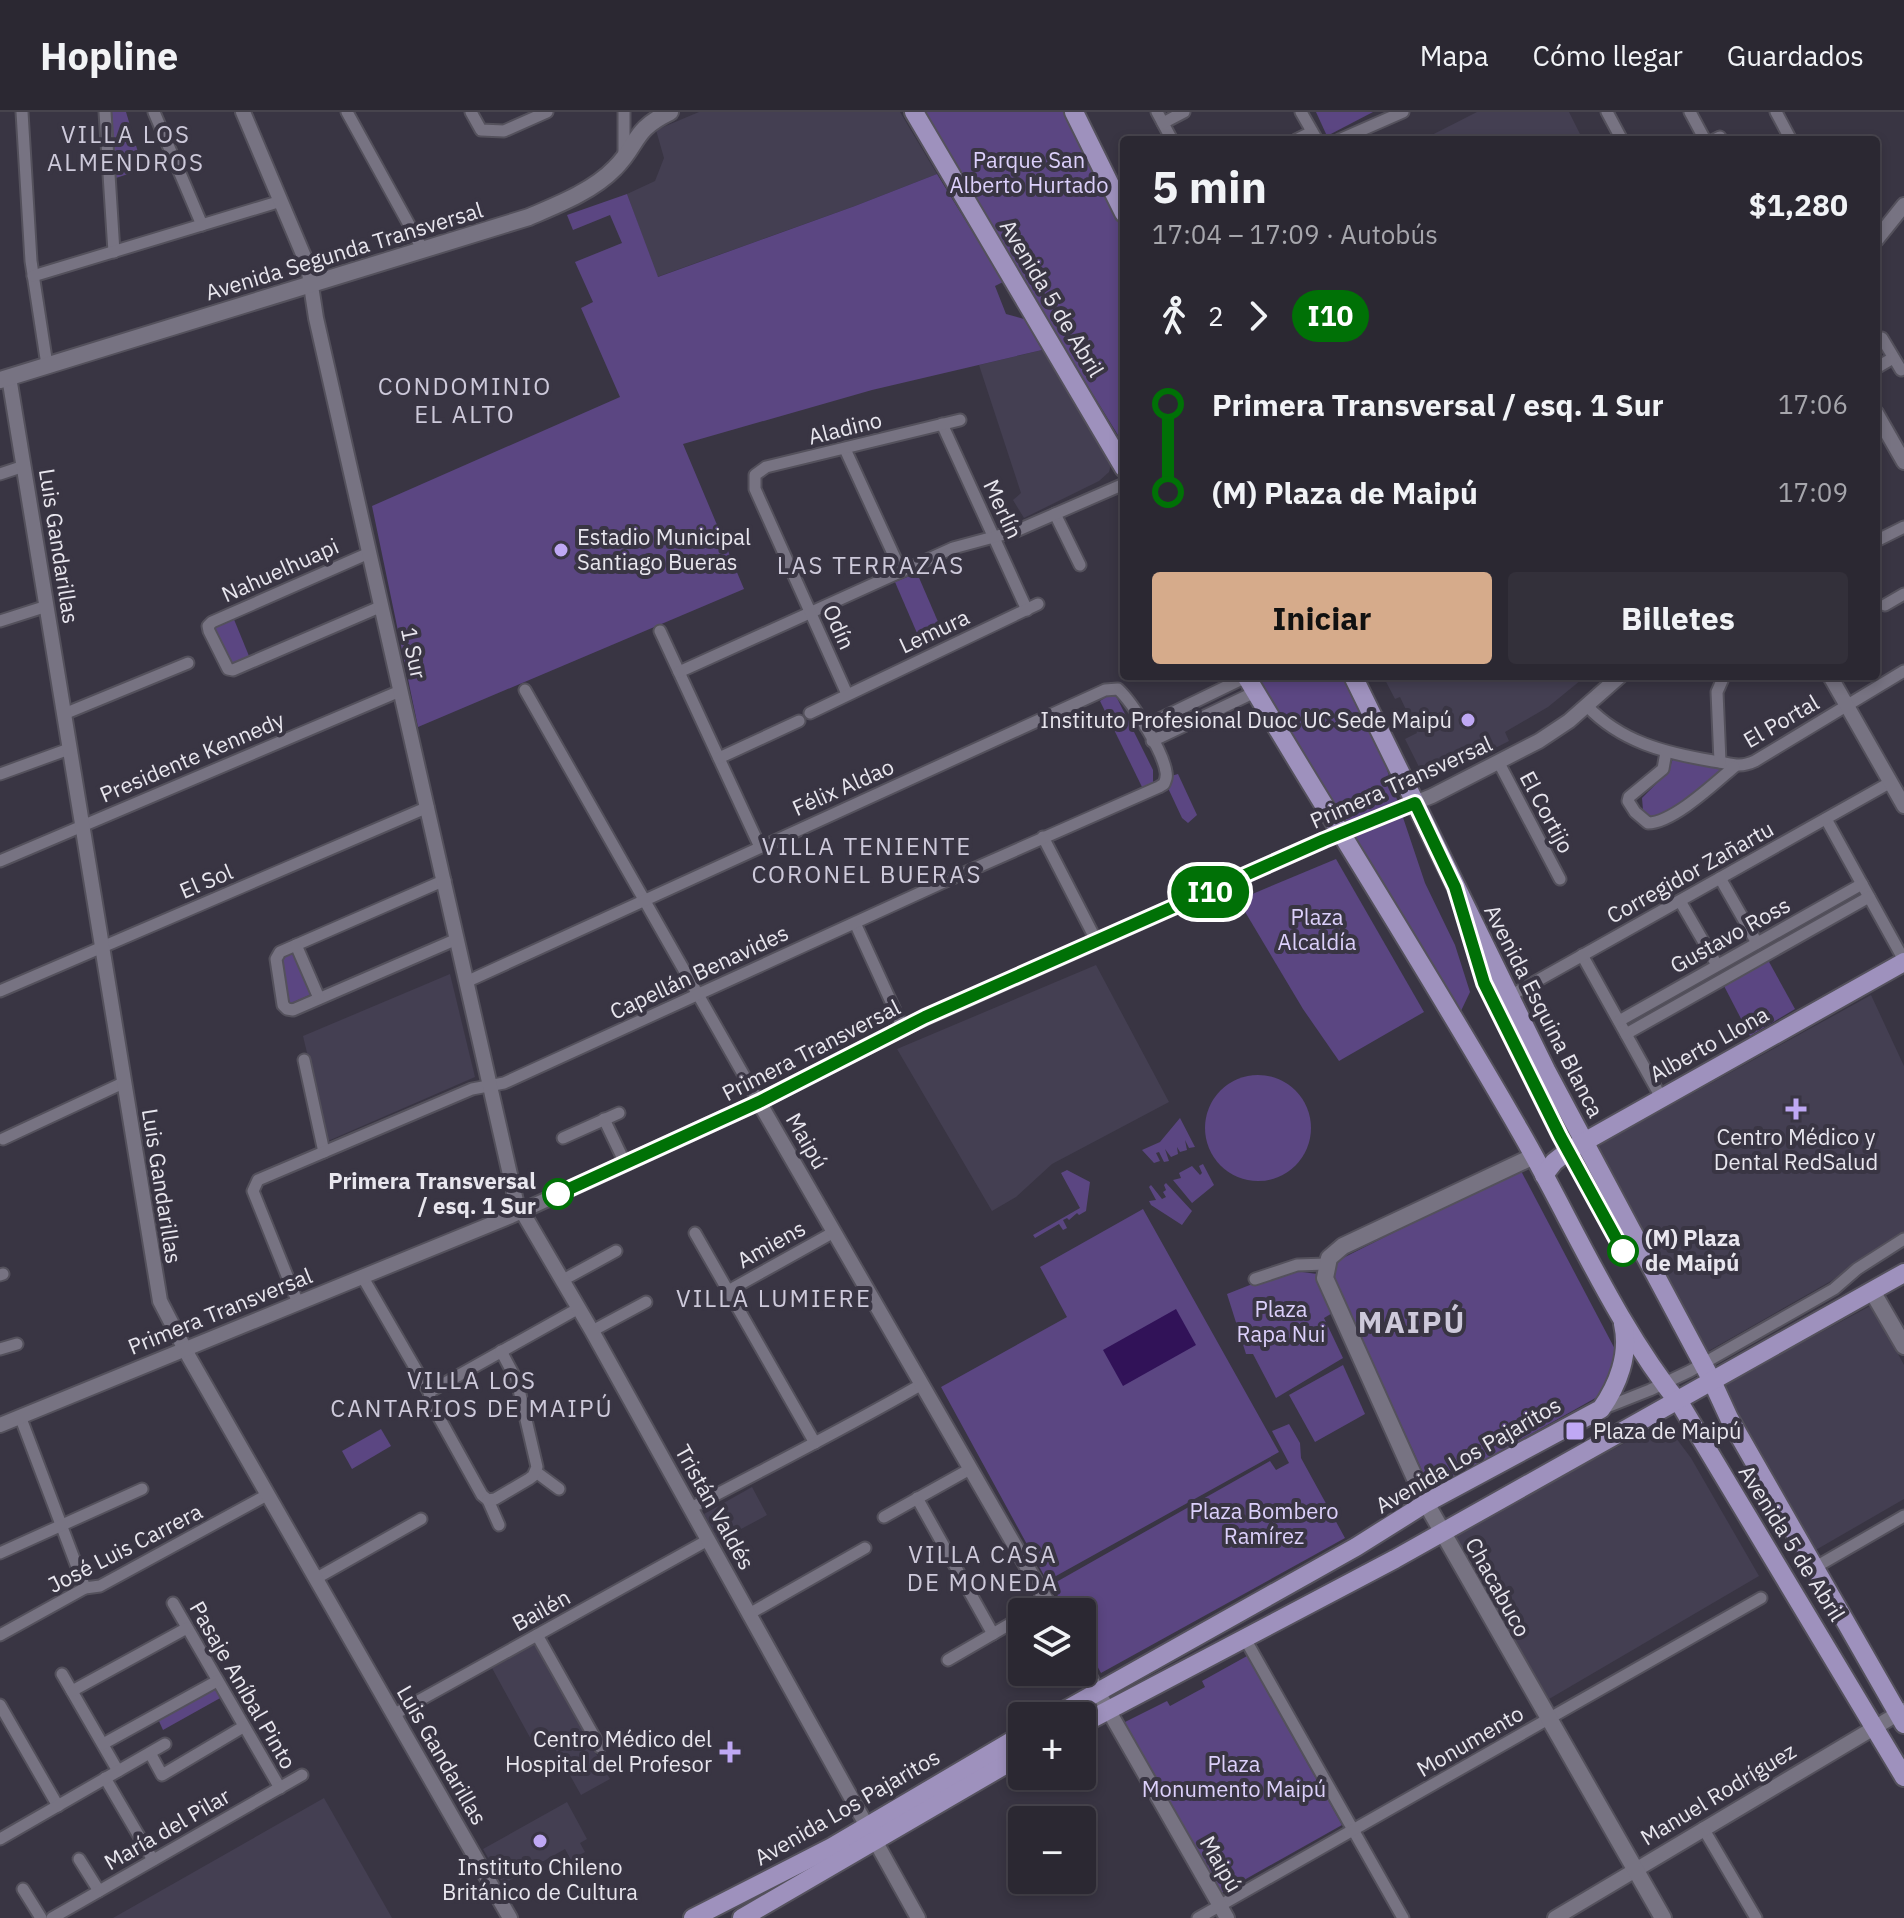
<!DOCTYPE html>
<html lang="es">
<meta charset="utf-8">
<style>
:root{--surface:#2b2832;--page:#33303a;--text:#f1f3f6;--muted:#a6a6ac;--line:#47444d;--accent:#d6ab8b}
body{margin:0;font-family:"IBM Plex Sans",sans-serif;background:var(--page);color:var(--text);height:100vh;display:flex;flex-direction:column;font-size:30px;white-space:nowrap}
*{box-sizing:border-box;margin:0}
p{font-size:26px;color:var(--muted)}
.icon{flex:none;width:44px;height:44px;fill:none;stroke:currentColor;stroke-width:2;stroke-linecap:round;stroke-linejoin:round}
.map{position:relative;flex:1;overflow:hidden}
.side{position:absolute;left:1120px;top:24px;width:760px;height:544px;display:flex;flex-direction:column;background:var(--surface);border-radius:8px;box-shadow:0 4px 12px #0003,0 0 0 2px var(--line)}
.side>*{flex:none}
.badge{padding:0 16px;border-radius:26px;font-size:28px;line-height:52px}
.buttons{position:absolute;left:1008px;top:1486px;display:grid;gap:16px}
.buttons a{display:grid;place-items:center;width:88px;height:88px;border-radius:8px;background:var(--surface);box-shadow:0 4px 12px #0003,0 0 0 2px var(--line);font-size:40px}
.map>.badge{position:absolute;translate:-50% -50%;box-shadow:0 0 0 4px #fff}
.legs{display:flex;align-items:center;gap:12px;height:88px;padding:0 32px;font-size:26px}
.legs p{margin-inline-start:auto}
.summary{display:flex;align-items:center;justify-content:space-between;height:136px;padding:0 32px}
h1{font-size:44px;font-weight:700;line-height:60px}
.cta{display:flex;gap:16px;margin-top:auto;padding:16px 32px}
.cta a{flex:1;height:92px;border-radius:8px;background:var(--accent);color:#111;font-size:32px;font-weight:700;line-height:92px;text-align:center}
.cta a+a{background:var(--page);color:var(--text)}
ul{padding:0 32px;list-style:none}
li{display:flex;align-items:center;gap:28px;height:88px;font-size:30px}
li i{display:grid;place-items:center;width:12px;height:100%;margin:0 10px;background:currentColor}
li i::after{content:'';width:20px;height:20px;margin:-10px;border:6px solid;border-radius:50%;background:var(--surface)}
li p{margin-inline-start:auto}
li:first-child i{background:linear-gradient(#0000 50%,currentColor 0)}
li:last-child i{background:linear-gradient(currentColor 50%,#0000 0)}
header{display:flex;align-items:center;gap:48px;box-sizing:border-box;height:112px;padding:0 40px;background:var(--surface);border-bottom:2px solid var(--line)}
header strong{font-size:38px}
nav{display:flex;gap:44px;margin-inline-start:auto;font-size:28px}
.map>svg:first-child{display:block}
.built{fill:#443f52}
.green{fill:#5b4682}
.water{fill:#311258}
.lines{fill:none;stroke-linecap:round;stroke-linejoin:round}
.minor-casing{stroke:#54515c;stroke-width:15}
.tertiary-casing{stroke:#54515c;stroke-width:18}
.secondary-casing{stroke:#54515c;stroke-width:20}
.primary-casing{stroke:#54515c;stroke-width:22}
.minor{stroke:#777382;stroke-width:11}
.tertiary{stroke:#777382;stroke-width:14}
.secondary{stroke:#777382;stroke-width:16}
.primary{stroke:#9e91bd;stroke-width:18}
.line-1-casing{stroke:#fff;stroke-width:18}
.line-1{stroke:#007106;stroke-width:12}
.poi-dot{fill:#bfa8f4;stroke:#393543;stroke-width:3}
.stop-1-dot{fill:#fff;stroke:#007106;stroke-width:4}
.labels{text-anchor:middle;stroke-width:8;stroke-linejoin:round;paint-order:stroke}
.park-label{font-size:22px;fill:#dcd0fb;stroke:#393543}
.street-label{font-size:22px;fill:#e8e6ee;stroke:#393543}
.poi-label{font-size:22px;fill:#e8e6ee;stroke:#393543;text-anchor:start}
.stop-label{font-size:22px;font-weight:bold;fill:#e8e6ee;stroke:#393543;text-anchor:end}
.neighbourhood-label{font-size:24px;letter-spacing:2px;fill:#cdc9da;stroke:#393543}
.district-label{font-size:30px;font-weight:bold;letter-spacing:2px;fill:#cdc9da;stroke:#393543}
</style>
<header>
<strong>Hopline</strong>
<nav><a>Mapa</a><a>Cómo llegar</a><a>Guardados</a></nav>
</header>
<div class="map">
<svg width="1904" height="1806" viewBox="0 0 1904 1806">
<rect width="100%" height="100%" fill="#393543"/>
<!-- built -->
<g class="built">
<polygon points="699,0 900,0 937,62 855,94 657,165 627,82 655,69 664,46 656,18"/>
<polygon points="1477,0 1569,0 1583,28 1422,28"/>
<polygon points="1042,238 1111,353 1109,360 1099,369 1024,406 1013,388 1021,381 979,253"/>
<polygon points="1383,564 1586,564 1548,595 1505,620 1509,629 1470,649 1467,643 1434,659 1420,657 1405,627 1417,621 1400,585 1395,587"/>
<polygon points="1096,853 1169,990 1052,1052 1016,1085 992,1099 897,937"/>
<polygon points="450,862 475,965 328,1029 303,924"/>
<polygon points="1871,883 1904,954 1904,1123 1876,1137 1831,1169 1705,1241 1592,1037"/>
<polygon points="1872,1193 1904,1253 1904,1387 1814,1439 1723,1273"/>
<polygon points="1664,1310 1691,1346 1759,1464 1549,1587 1453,1423"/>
<polygon points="752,1375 767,1403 719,1429 704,1402"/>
<polygon points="535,1532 610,1667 581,1683 548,1624 533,1631 492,1556"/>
<polygon points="324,1686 392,1806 113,1806"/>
<polygon points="567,1690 587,1727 580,1731 585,1740 571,1748 565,1737 503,1772 483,1737"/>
</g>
<!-- green -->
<g class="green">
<polygon points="112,0 126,0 143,57 116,66"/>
<polygon points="920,0 1066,0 1124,115 1124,333"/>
<polygon points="1316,0 1373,0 1327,24"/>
<polygon points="937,62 1003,170 995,174 1006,202 1024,207 1042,238 872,278 683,332 744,477 418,615 372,394 620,285 581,196 593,190 575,150 622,131 610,103 573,118 567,103 627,82 658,165 855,94"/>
<polygon points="917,461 945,526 923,535 895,470"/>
<polygon points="233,505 249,544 227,553 211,514"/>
<polygon points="1256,564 1345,564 1379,634 1425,771 1455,833 1470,880 1460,901 1376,785"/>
<polygon points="1111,582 1116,584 1153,658 1153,672 1143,677 1100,589"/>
<path d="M1674,644L1724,654C1710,671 1670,702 1649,705L1643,698L1642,686L1668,660Z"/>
<polygon points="1178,662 1197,703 1188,711 1182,706 1168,676 1171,664"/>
<polygon points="1336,747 1424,900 1339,949 1303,897 1238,788"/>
<polygon points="295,836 314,881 289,892 282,842"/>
<polygon points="1768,848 1795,897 1750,924 1723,872"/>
<circle cx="1258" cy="1016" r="53"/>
<polygon points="1180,1006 1195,1035 1189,1036 1185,1028 1187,1038 1180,1040 1177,1035 1178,1042 1171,1045 1165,1037 1169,1049 1164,1050 1159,1040 1156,1041 1160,1049 1154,1051 1142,1038 1160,1030"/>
<polygon points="1203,1052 1214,1073 1192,1091 1173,1068 1181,1066 1179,1061 1192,1054 1200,1063 1202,1061 1199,1054"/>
<polygon points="1520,1057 1617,1241 1608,1279 1431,1378 1333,1164 1335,1150"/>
<polygon points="1067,1058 1090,1070 1086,1099 1079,1103 1077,1101 1069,1108 1067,1106 1063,1108 1067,1116 1063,1118 1059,1112 1035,1126 1033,1123 1080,1096 1061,1061"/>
<polygon points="1166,1071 1192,1099 1182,1113 1151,1093 1149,1089 1156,1088 1149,1075 1151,1073 1162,1087 1166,1085 1163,1080 1166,1078 1164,1073"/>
<polygon points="1143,1097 1279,1340 1047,1469 941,1275 1067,1205 1040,1155"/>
<polygon points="1288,1158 1317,1162 1334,1200 1324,1206 1343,1246 1276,1286 1253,1242 1246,1242 1227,1182"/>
<polygon points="1343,1253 1365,1302 1315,1330 1289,1283"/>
<polygon points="1289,1312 1300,1331 1301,1346 1345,1426 1101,1561 1082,1526 1082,1500 1068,1500 1051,1473 1270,1349 1276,1358 1289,1351 1272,1319"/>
<polygon points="381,1317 391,1334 352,1357 342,1339"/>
<polygon points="1247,1544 1342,1713 1221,1781 1123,1611 1167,1589 1170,1594 1205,1575 1202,1569"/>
<polygon points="216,1575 222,1585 163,1618 158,1607"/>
</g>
<!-- water -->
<polygon class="water" points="1176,1197 1196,1233 1123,1274 1103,1238"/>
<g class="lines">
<!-- minor casing -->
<g class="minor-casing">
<g id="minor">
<polyline points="22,0 31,149 47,253"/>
<polyline points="105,0 114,140"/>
<polyline points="154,0 202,113"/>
<polyline points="347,0 423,138"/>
<polyline points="471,0 481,18 504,19 547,0"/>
<polyline points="624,0 624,45"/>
<polyline points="1157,0 1172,28"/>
<polyline points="1301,0 1317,28"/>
<polyline points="1607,0 1622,28"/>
<polyline points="1690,0 1705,28"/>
<polyline points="1776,0 1791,28"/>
<polyline points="1163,11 1184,0"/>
<polyline points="1296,28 1312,20"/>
<polyline points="1339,28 1403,0"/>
<polyline points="1714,28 1720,25"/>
<polyline points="33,164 281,89"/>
<polyline points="1882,226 1901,258"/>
<polyline points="1876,256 1893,246"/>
<polyline points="942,312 1027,498"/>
<polyline points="845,337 901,459"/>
<polyline points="0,362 24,354"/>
<polyline points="1055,402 1080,453"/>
<polyline points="1876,429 1904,415"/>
<polyline points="369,441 212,510 208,514 209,519 228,557 233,558 382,494"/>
<polyline points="1885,493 1904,482"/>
<polyline points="0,509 47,494"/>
<polyline points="660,519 760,735"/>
<polyline points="679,560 953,436 1016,419 1124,372"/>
<polyline points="525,578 759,990"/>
<polyline points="847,582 755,377 755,363 766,355 960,308"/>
<path d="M1587,594C1621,630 1665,641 1713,649C1730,651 1738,657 1755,649L1904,559"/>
<polyline points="810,601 1038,492"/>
<polyline points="64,602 188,551"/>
<polyline points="1145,614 1246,565"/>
<polyline points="1152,629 1255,580"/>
<path d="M1666,640L1663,657L1629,685L1628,689L1635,700L1648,711C1673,711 1715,671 1734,655"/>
<polyline points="719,646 799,609"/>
<polyline points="1720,650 1717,580 1724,564"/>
<polyline points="1499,651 1560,767"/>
<polyline points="0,662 69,637"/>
<polyline points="1826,707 1904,848"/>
<polyline points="1043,725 1097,830"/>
<polyline points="0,749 400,579"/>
<polyline points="1720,766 1757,831"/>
<polyline points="445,768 280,840 276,847 283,893 287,897 293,898 457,827"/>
<polyline points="1680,789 1717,853"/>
<polyline points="855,811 903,916"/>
<polyline points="296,833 319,886"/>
<polyline points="1582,843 1662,987"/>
<polyline points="0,879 428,695"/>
<polyline points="1510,884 1891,670"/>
<polyline points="1619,909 1862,772"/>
<polyline points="1626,922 1869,785"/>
<polyline points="304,948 324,1040"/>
<polyline points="604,1007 625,1051"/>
<polyline points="563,1026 619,1001"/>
<polyline points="3,1027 123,971"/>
<polyline points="695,1121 815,1331"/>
<polyline points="0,1163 3,1162"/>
<polyline points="362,1164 429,1280 431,1291 482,1383 488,1388 499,1413"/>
<polyline points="1255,1167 1297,1153 1326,1152"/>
<polyline points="563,1168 616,1139"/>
<polyline points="728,1179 834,1120"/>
<path d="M298,1191L253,1079L258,1068L472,977L504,971L946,769L1159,675L1164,672C1166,667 1167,665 1166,660C1163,639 1133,591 1118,577L1105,578L466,870"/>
<polyline points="592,1219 646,1190"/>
<polyline points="0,1237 17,1232"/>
<polyline points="429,1280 579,1196"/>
<polyline points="1602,1297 1650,1278 1690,1259 1834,1177 1857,1157 1904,1127"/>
<polyline points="20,1304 85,1476"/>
<polyline points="536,1360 559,1377"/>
<polyline points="917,1386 993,1522"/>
<polyline points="488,1388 495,1387 529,1367 533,1364 537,1355 517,1269 501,1239"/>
<path d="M691,1396C768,1355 846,1316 922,1272"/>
<polyline points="884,1405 970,1357"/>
<polyline points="0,1441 142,1377"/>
<polyline points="1814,1456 1904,1404"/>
<polyline points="315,1467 421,1407"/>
<polyline points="173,1491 280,1676"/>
<polyline points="1032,1500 1047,1491"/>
<polyline points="749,1502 865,1436"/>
<polyline points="0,1523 85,1476 100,1474 267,1383"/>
<polyline points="537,1523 600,1635"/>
<polyline points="1244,1525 1403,1806"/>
<polyline points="948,1548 1022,1505"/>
<polyline points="62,1562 118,1659"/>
<polyline points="72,1579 187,1516"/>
<polyline points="0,1593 58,1694"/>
<polyline points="393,1603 708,1428"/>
<polyline points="103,1632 217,1569"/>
<polyline points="150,1641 162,1663 243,1615"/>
<polyline points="105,1666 153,1748"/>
<polyline points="1703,1716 1756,1806"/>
<polyline points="0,1727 165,1632"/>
<polyline points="79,1747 99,1779"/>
<polyline points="23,1777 41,1806"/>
<polyline points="52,1806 302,1663"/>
<polyline points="1198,1806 1761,1486"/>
</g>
</g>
<!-- tertiary casing -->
<g class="tertiary-casing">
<g id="tertiary">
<polyline points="243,0 308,154 316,206 516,1089 592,1219 918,1806"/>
<polyline points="1876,128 1904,93"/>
<polyline points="9,265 160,1189 189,1245 510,1806"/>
<polyline points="1876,301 1904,350"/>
<polyline points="1830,564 1904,694"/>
<polyline points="759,990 1053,1500"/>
<polyline points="0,1313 511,1104 759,990 913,911 1324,728 1432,684 1539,629 1569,609 1620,564"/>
<polyline points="1082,1552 1227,1806"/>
<polyline points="1555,1806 1904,1598"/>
</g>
</g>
<!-- secondary casing -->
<g class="secondary-casing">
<g id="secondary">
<path d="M0,268L529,105C557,93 593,79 615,56C639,32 632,18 670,0"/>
<polyline points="1534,1044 1343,1134 1329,1146 1325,1166 1426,1391 1663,1806"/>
<polyline points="1872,1179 1904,1234"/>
</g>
</g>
<!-- primary casing -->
<g class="primary-casing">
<g id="primary">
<polyline points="914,0 1124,356"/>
<polyline points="1074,0 1124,101"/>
<path d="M1246,564C1336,716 1432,865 1520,1019C1573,1111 1615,1212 1682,1295L1904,1665"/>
<polyline points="1353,564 1546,958 1712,1269 1729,1306 1904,1612"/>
<polyline points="1544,1063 1554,1050 1568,1039 1904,850"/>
<path d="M1055,1604L1356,1435L1426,1391L1601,1297C1618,1273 1630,1242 1623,1212"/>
<polyline points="1082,1612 1395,1447 1904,1161"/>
<polyline points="693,1806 832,1735 1022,1623"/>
<polyline points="742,1806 1022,1643"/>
</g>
</g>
<!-- minor -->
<use href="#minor" class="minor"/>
<!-- tertiary -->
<use href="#tertiary" class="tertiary"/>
<!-- secondary -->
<use href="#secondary" class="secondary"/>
<!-- primary -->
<use href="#primary" class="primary"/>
</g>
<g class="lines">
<!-- line-1 casing -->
<g class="line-1-casing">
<polyline id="line-1" points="558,1082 759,990 925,905 1324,728 1415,691 1455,775 1484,871 1560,1024 1623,1139"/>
</g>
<!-- line-1 -->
<use href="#line-1" class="line-1"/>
</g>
<!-- markers -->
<g class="poi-dot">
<circle cx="561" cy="438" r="8"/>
<circle cx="1468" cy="608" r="8"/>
<path d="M1792 985h8v8h8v8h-8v8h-8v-8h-8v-8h8z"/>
<rect x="1565" y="1309" width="20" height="20" rx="4"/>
<path d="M726 1628h8v8h8v8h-8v8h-8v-8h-8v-8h8z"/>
<circle cx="540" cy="1729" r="8"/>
</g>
<g class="stop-1-dot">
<circle cx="558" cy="1082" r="14"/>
<circle cx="1623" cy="1139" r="14"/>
</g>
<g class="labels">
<!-- park labels -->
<g class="park-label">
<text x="1029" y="56">Parque San<tspan x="1029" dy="25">Alberto Hurtado</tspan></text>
<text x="1317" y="813">Plaza<tspan x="1317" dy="25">Alcaldía</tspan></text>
<text x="1281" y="1205">Plaza<tspan x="1281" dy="25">Rapa Nui</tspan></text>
<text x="1264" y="1407">Plaza Bombero<tspan x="1264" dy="25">Ramírez</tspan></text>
<text x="1234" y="1660">Plaza<tspan x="1234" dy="25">Monumento Maipú</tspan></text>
</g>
<!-- street labels -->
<g class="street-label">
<text transform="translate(344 139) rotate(-17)" y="8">Avenida Segunda Transversal</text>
<text transform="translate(1052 186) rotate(59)" y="8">Avenida 5 de Abril</text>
<text transform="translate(845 316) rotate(-14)" y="8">Aladino</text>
<text transform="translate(1003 397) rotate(65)" y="8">Merlín</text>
<text transform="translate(59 434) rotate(81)" y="8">Luis Gandarillas</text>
<text transform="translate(280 458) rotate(-24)" y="8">Nahuelhuapi</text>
<text transform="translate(839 515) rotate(66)" y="8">Odín</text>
<text transform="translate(934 519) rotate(-25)" y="8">Lemura</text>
<text transform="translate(414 541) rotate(78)" y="8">1 Sur</text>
<text transform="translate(1781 609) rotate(-30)" y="8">El Portal</text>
<text transform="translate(192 645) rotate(-23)" y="8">Presidente Kennedy</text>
<text transform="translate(1401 670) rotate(-24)" y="8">Primera Transversal</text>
<text transform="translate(843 675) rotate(-24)" y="8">Félix Aldao</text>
<text transform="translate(1547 700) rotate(62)" y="8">El Cortijo</text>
<text transform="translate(1690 760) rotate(-29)" y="8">Corregidor Zañartu</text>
<text transform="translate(206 769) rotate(-23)" y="8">El Sol</text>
<text transform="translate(1730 823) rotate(-29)" y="8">Gustavo Ross</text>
<text transform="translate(699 860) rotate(-25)" y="8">Capellán Benavides</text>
<text transform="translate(1544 899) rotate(63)" y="8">Avenida Esquina Blanca</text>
<text transform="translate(1709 932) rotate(-29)" y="8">Alberto Llona</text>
<text transform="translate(811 938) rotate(-27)" y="8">Primera Transversal</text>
<text transform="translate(807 1029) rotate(60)" y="8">Maipú</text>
<text transform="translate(162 1074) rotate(81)" y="8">Luis Gandarillas</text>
<text transform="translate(771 1132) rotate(-29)" y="8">Amiens</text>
<text transform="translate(220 1199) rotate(-22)" y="8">Primera Transversal</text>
<text transform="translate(1468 1343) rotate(-30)" y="8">Avenida Los Pajaritos</text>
<text transform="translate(715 1395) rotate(61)" y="8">Tristán Valdés</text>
<text transform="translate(1792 1431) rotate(58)" y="8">Avenida 5 de Abril</text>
<text transform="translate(125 1436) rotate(-27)" y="8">José Luis Carrera</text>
<text transform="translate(1498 1475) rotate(61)" y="8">Chacabuco</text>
<text transform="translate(541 1498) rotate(-29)" y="8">Bailén</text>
<text transform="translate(243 1573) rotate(60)" y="8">Pasaje Aníbal Pinto</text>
<text transform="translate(1470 1629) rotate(-30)" y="8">Monumento</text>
<text transform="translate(442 1643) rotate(60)" y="8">Luis Gandarillas</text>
<text transform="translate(1718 1682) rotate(-31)" y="8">Manuel Rodríguez</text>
<text transform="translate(847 1695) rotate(-30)" y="8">Avenida Los Pajaritos</text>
<text transform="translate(167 1717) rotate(-30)" y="8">María del Pilar</text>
<text transform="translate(1221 1752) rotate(60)" y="8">Maipú</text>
</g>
<!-- poi labels -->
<g class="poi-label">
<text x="577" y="433">Estadio Municipal<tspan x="577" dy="25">Santiago Bueras</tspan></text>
<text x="1452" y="616" text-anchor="end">Instituto Profesional Duoc UC Sede Maipú</text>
<text x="1796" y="1033" text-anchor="middle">Centro Médico y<tspan x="1796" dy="25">Dental RedSalud</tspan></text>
<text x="1593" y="1327">Plaza de Maipú</text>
<text x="712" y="1635" text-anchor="end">Centro Médico del<tspan x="712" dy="25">Hospital del Profesor</tspan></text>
<text x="540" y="1763" text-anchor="middle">Instituto Chileno<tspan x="540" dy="25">Británico de Cultura</tspan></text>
</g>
<!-- stop labels -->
<g class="stop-label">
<text x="536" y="1077">Primera Transversal<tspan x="536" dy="25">/ esq. 1 Sur</tspan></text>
<text x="1645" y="1134" text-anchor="start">(M) Plaza<tspan x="1645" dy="25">de Maipú</tspan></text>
</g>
<!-- neighbourhood labels -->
<g class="neighbourhood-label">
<text x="126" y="31">VILLA LOS<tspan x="126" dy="28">ALMENDROS</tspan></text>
<text x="465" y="283">CONDOMINIO<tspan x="465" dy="28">EL ALTO</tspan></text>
<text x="871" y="462">LAS TERRAZAS</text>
<text x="867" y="743">VILLA TENIENTE<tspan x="867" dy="28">CORONEL BUERAS</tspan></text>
<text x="774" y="1195">VILLA LUMIERE</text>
<text x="472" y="1277">VILLA LOS<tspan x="472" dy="28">CANTARIOS DE MAIPÚ</tspan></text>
<text x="983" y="1451">VILLA CASA<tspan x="983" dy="28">DE MONEDA</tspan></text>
</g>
<!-- district labels -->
<g class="district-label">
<text x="1412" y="1221">MAIPÚ</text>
</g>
</g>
</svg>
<div class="buttons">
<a><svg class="icon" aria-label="layers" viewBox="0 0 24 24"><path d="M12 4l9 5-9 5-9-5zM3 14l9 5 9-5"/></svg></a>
<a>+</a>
<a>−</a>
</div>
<b class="badge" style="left:1210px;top:780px;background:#007106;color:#fff">I10</b>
<section class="side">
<div class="summary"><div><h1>5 min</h1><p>17:04 – 17:09 · Autobús</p></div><b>$1,280</b></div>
<div class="legs"><svg class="icon" aria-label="walk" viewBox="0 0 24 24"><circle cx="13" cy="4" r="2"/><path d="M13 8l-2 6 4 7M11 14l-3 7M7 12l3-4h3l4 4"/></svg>2<svg class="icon" aria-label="forward" viewBox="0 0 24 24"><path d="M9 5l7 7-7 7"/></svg><b class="badge" style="background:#007106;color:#fff">I10</b></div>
<ul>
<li><i style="color:#007106"></i><b>Primera Transversal / esq. 1 Sur</b><p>17:06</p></li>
<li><i style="color:#007106"></i><b>(M) Plaza de Maipú</b><p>17:09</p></li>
</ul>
<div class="cta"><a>Iniciar</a><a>Billetes</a></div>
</section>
</div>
